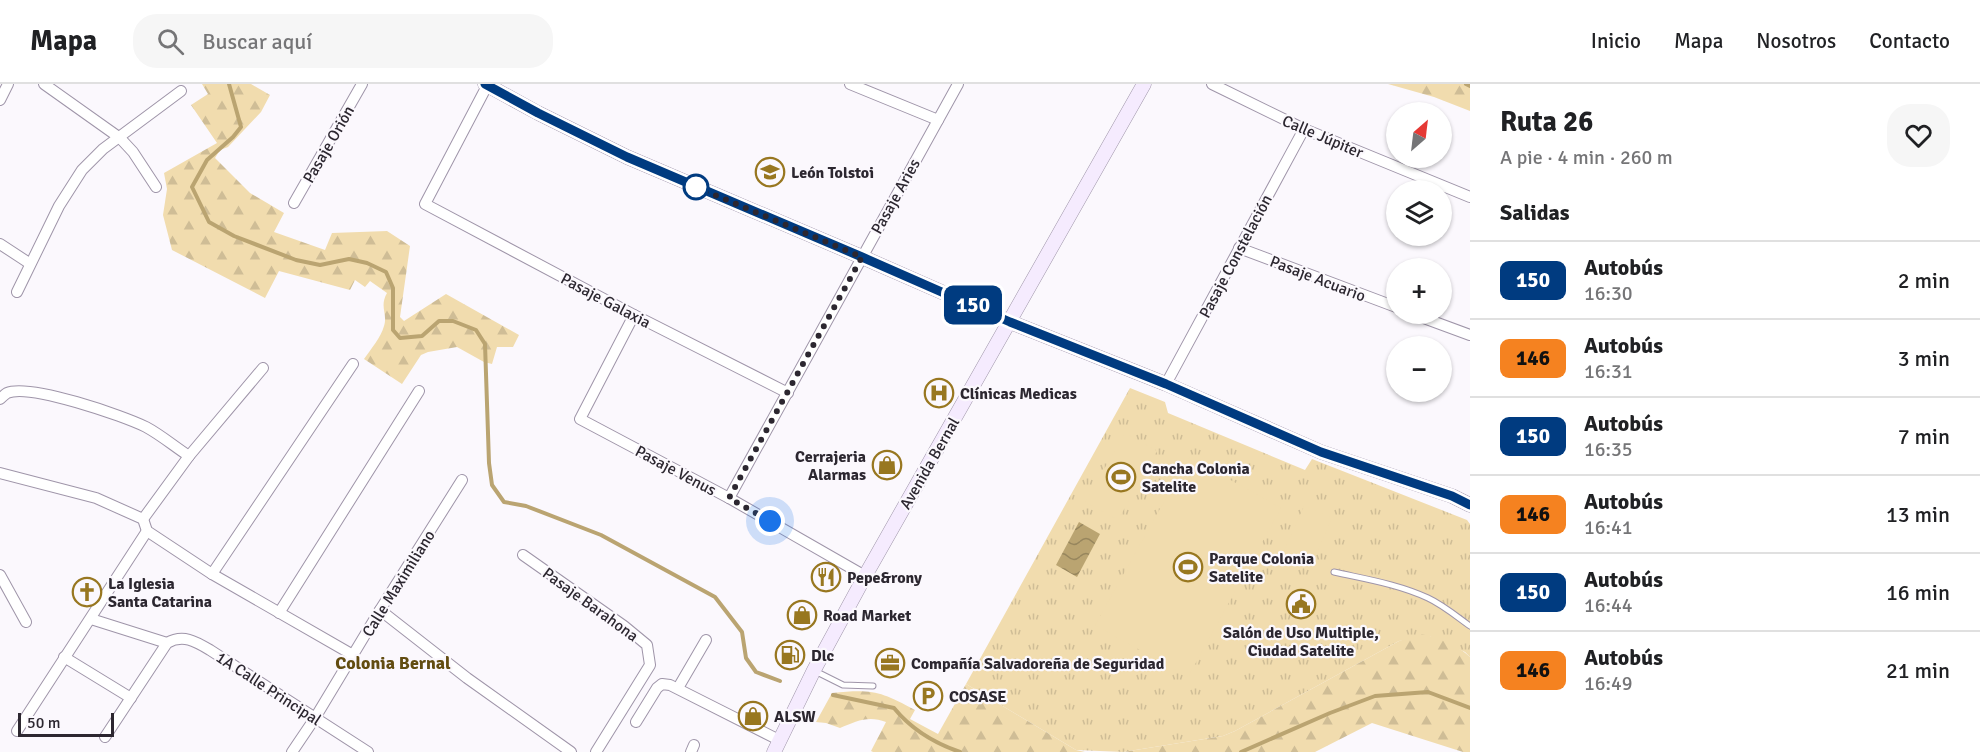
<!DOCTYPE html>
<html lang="es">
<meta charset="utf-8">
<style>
:root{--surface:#fff;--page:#f6f6f6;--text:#202124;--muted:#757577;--line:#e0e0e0}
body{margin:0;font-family:Signika,sans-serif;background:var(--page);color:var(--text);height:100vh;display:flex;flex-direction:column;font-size:22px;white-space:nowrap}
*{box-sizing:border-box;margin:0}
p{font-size:20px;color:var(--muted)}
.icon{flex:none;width:33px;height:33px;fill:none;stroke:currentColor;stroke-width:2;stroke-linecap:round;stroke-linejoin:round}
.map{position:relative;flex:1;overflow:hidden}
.details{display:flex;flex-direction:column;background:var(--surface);width:510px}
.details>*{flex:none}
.badge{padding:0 12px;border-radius:9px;font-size:21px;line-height:39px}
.needle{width:39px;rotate:28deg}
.fabs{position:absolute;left:1386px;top:18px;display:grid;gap:12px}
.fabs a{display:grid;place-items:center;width:66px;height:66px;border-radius:50%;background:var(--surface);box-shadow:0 2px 4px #0004;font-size:30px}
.scale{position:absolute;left:18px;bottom:15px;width:96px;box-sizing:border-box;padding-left:6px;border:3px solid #2c2730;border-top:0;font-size:16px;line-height:21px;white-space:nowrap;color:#2c2730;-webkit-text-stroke:4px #fbf8fd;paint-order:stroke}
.you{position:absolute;width:30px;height:30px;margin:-15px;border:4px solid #fff;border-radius:50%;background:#1a73e8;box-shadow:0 0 0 9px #1a73e833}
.map>.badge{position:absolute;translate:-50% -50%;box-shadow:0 0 0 3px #fff}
h2{padding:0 30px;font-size:22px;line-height:54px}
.round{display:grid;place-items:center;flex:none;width:63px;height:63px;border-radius:24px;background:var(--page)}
.summary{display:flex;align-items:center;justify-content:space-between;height:102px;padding:0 30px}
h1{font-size:28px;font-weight:700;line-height:45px}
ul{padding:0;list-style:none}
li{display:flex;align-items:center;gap:18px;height:78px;padding:0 30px;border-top:2px solid var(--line)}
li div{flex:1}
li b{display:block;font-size:22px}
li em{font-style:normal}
li .badge{min-width:66px;font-weight:700;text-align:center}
header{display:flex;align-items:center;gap:36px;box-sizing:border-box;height:84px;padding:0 30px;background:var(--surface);border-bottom:2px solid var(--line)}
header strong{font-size:28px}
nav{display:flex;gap:33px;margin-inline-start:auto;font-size:21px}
.search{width:420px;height:54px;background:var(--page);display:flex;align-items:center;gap:15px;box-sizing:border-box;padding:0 21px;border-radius:24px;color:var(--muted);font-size:22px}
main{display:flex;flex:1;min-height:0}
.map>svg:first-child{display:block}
.grass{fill:url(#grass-tufts)}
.forest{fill:url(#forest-firs)}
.pitch{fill:#f1dcae}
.water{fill:url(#water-waves)}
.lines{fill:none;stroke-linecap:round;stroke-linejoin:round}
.stream{stroke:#baa471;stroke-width:4}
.service-casing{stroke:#9f95a9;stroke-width:7}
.minor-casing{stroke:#9f95a9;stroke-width:12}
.secondary-casing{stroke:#9f95a9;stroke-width:15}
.service{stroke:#fff;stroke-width:5}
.minor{stroke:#fff;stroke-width:10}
.secondary{stroke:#f5ebfe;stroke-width:14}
.line-casing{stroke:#fff;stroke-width:14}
.line{stroke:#003b80;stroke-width:9}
.walk{stroke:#2c2730;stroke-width:6;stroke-dasharray:0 10.8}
.stop-dot{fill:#fff;stroke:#003b80;stroke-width:3}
.labels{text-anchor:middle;stroke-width:4.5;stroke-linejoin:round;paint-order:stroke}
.street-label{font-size:16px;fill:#2c2730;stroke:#fbf8fd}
.poi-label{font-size:16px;font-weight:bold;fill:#2c2730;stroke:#fbf8fd;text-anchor:start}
.neighbourhood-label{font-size:18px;font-weight:bold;fill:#624c10;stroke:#fbf8fd}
</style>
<header>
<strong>Mapa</strong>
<div class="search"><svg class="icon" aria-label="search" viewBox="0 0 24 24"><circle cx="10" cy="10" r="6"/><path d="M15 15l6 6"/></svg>Buscar aquí</div>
<nav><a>Inicio</a><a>Mapa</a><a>Nosotros</a><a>Contacto</a></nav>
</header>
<main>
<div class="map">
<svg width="1470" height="668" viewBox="0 0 1470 668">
<defs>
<pattern id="grass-tufts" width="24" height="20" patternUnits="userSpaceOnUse" patternTransform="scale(1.5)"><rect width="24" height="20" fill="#f1dcae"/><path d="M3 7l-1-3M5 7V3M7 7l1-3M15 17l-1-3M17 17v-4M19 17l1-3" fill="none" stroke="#cfbd96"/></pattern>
<pattern id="forest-firs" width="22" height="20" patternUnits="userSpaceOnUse" patternTransform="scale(1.5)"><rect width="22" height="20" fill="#f1dcae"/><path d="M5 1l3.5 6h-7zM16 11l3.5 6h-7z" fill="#cfbd96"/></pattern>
<pattern id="water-waves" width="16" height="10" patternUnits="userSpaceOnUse" patternTransform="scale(1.5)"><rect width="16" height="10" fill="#baa471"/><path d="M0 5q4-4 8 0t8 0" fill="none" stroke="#97865d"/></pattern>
</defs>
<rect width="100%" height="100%" fill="#fbf8fd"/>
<!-- grass -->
<polygon class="grass" points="1130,304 1165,318 1168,329 1305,386 1312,375 1467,436 1470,440 1470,573 1465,568 1429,552 1399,557 1235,647 1223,652 1123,668 1076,666 966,600"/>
<!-- forest -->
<g class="forest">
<path d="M202,0H251L270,11L261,28L228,63L220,66L215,74L250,109L284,129L274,148L325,166L332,149L387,147L410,162L400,233L404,237L446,210L519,251L513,263H497L492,280L484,278L457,263L428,268L421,271L402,300L364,275C371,265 381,253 384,242C388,229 379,223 387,209L370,197L365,203L355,196L350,206L279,187L265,214L172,166L163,131L167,105L164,89L217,59L191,21L208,10Z"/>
<polygon points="1388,0 1470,0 1470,27 1434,13"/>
<path d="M1421,550C1437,553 1459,562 1470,573V668H1463L1372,639L1315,668H1123L1223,652L1235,647L1399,557Z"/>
<path d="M966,600L1076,666L1085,668H873L871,667L886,638C869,631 856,637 840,644L826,639L816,638L832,609C872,605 880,607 915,626L910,635L938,650Z"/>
</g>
<!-- pitch -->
<g class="pitch">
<polygon points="1125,349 1157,367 1118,436 1085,418"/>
<polygon points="1189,373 1281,424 1188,593 1095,541"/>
<polygon points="1304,422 1332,434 1311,482 1283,469"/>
</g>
<!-- water -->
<polygon class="water" points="1079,438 1100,450 1077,493 1056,481"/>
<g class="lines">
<!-- stream -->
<g class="stream">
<polyline points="229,0 241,43 233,53 207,76 192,103 209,138 234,152 296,176 320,181 349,175 367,179 386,188 393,204 393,246 400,254 422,252 439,237 453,237 476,246 485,260 489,379 492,401 504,418 526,422 601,451 715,513 742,548 746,574 756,588 780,597"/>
<polyline points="1466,0 1470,2"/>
<path d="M833,611L894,624C911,645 934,659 960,668"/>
<polyline points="1241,668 1330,629 1375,612 1428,608 1470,624"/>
</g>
<!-- service casing -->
<g class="service-casing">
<g id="service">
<path d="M1334,488C1365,495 1398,500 1428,514C1443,521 1456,532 1470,542"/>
<polyline points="815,587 843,601 873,602"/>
</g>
</g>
<!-- minor casing -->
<g class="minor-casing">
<g id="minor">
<polyline points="44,0 120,54 133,68 156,103"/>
<polyline points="488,0 425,120 634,231 788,309"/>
<polyline points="850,0 938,36"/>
<polyline points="1212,0 1304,45 1470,113"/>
<polyline points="0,16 8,0"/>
<polyline points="294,119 362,0"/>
<polyline points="0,160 29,179"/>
<polyline points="1239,164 1396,223"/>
<polyline points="17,208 59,122 82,86 103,65 181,7"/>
<polyline points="1413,230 1470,251"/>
<polyline points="634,231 580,335 729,414 865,492"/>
<polyline points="1166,300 1304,45"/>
<path d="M0,315C2,313 4,311 7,309C29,299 124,332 146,343C161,351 175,363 189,372"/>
<polyline points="0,389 96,414 143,435 147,447 212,490 353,571"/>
<polyline points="729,414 958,0"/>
<polyline points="143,435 189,372 263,284"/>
<polyline points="523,471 624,542 647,561 650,581 596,668"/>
<polyline points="212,490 353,280"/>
<polyline points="0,491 26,538"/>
<polyline points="380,526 467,594 571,668"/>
<polyline points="279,529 419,307"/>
<polyline points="91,535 167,559"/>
<polyline points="64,573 131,614"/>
<polyline points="678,604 706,556"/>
<polyline points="636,638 657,604 662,600 670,601 779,656"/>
<polyline points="17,647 147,447"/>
<path d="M105,653L167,559C183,550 195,557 210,566L368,668"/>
<polyline points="292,668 315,634 380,526 462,396"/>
<polyline points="691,668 694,661"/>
</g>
</g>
<!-- secondary casing -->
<g class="secondary-casing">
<g id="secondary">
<polyline points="485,0 538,29 627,73 862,173 1010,238 1166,300 1321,368 1452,412 1470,421"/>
<polyline points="774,668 814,586 865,492 1144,0"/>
</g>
</g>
<!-- service -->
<use href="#service" class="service"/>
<!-- minor -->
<use href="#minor" class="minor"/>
<!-- secondary -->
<use href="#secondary" class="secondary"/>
</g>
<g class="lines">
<!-- line casing -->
<g class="line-casing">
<polyline id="line" points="485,0 538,29 627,73 862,173 1010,238 1166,300 1321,368 1452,412 1470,421"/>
</g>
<!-- line -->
<use href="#line" class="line"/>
<!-- walk -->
<polyline class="walk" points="696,103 862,173 729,414 770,437"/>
</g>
<!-- icons -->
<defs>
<g id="school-ring" transform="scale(1.5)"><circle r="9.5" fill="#fbf8fd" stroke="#987720" stroke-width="1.5"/><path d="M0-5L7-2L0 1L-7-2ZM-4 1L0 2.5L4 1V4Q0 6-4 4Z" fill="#987720"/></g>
<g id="hospital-ring" transform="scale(1.5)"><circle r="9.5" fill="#fbf8fd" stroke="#987720" stroke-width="1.5"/><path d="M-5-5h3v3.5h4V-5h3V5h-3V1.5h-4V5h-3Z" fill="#987720"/></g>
<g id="shop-ring" transform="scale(1.5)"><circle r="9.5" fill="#fbf8fd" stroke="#987720" stroke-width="1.5"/><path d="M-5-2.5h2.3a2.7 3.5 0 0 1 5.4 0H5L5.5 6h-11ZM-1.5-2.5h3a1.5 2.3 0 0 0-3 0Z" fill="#987720"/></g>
<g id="stadium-ring" transform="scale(1.5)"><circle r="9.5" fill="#fbf8fd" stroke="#987720" stroke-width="1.5"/><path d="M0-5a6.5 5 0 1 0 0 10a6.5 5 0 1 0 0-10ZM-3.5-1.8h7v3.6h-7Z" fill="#987720"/></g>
<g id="restaurant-ring" transform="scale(1.5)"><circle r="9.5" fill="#fbf8fd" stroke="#987720" stroke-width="1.5"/><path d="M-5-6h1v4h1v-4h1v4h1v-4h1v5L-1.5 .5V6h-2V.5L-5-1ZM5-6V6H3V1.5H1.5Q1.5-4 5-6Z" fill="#987720"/></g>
<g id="church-ring" transform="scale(1.5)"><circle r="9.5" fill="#fbf8fd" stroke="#987720" stroke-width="1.5"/><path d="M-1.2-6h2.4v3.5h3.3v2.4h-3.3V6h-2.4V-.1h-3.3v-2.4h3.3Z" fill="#987720"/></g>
<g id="civic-ring" transform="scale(1.5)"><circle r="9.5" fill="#fbf8fd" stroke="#987720" stroke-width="1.5"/><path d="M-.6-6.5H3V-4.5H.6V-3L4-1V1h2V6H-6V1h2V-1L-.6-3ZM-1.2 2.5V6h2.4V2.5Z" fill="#987720"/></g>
<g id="fuel-ring" transform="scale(1.5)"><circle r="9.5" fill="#fbf8fd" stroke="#987720" stroke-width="1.5"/><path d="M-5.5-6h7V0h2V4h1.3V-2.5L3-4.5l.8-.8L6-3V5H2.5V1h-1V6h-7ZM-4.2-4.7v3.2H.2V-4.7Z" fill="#987720"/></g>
<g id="office-ring" transform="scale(1.5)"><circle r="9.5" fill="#fbf8fd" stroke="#987720" stroke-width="1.5"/><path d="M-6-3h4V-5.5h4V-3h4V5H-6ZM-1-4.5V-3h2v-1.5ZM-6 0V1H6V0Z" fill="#987720"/></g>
<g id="parking-ring" transform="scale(1.5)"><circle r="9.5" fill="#fbf8fd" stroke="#987720" stroke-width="1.5"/><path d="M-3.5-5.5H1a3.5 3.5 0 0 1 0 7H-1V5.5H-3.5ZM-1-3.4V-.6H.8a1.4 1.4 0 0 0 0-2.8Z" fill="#987720"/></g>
</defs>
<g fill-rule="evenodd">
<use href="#school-ring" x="770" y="88"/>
<use href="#hospital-ring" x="939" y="309"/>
<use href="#shop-ring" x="887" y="381"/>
<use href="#stadium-ring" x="1121" y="393"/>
<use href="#stadium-ring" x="1188" y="483"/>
<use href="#restaurant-ring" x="826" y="493"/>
<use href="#church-ring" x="87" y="508"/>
<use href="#civic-ring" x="1301" y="520"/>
<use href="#shop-ring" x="802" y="531"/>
<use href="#fuel-ring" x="790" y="571"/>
<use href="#office-ring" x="890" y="579"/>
<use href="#parking-ring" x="928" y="612"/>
<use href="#shop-ring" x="753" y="632"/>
</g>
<!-- markers -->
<circle class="stop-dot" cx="696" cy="103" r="12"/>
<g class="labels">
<!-- street labels -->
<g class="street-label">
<text transform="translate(1323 52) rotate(23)" y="6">Calle Júpiter</text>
<text transform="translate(328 60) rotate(-60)" y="6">Pasaje Orión</text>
<text transform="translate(895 112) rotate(-61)" y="6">Pasaje Aries</text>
<text transform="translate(1235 172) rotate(-62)" y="6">Pasaje Constelación</text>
<text transform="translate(1318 194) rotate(21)" y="6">Pasaje Acuario</text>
<text transform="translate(606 216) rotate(28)" y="6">Pasaje Galaxia</text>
<text transform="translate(929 379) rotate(-60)" y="6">Avenida Bernal</text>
<text transform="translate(676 386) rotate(28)" y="6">Pasaje Venus</text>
<text transform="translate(398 499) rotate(-58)" y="6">Calle Maximiliano</text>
<text transform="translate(591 520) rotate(36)" y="6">Pasaje Barahona</text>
<text transform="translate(269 604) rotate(33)" y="6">1A Calle Principal</text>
</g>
<!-- poi labels -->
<g class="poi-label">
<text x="791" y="94">León Tolstoi</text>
<text x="960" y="315">Clínicas Medicas</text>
<text x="866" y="378" text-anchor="end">Cerrajeria<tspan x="866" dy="18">Alarmas</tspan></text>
<text x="1142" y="390">Cancha Colonia<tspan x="1142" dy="18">Satelite</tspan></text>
<text x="1209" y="480">Parque Colonia<tspan x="1209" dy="18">Satelite</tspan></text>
<text x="847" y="499">Pepe&amp;rony</text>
<text x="108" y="505">La Iglesia<tspan x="108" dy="18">Santa Catarina</tspan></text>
<text x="823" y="537">Road Market</text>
<text x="1301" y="554" text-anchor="middle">Salón de Uso Multiple,<tspan x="1301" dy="18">Ciudad Satelite</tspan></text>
<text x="811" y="577">Dlc</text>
<text x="911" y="585">Compañía Salvadoreña de Seguridad</text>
<text x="949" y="618">COSASE</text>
<text x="774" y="638">ALSW</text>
</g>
<!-- neighbourhood labels -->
<g class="neighbourhood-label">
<text x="393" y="585">Colonia Bernal</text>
</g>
</g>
</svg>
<div class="fabs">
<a><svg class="needle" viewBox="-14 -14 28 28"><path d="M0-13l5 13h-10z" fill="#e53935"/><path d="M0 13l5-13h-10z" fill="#757577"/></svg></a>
<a><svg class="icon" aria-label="layers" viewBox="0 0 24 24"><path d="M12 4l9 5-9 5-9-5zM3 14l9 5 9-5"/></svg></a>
<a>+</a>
<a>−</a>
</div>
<div class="scale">50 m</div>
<div class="you" style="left:770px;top:437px"></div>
<b class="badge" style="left:973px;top:221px;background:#003b80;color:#fff">150</b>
</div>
<section class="details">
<div class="summary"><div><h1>Ruta 26</h1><p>A pie · 4 min · 260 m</p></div><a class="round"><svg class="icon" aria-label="heart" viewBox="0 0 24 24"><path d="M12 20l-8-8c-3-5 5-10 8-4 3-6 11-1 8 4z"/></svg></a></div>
<h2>Salidas</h2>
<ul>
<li><span class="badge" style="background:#003b80;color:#fff">150</span><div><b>Autobús</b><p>16:30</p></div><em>2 min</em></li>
<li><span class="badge" style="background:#f58220;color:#111">146</span><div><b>Autobús</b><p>16:31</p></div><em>3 min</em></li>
<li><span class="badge" style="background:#003b80;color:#fff">150</span><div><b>Autobús</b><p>16:35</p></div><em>7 min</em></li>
<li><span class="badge" style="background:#f58220;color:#111">146</span><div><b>Autobús</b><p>16:41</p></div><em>13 min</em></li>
<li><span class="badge" style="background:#003b80;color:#fff">150</span><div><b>Autobús</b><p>16:44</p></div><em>16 min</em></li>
<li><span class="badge" style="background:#f58220;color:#111">146</span><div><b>Autobús</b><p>16:49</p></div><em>21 min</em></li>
</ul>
</section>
</main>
